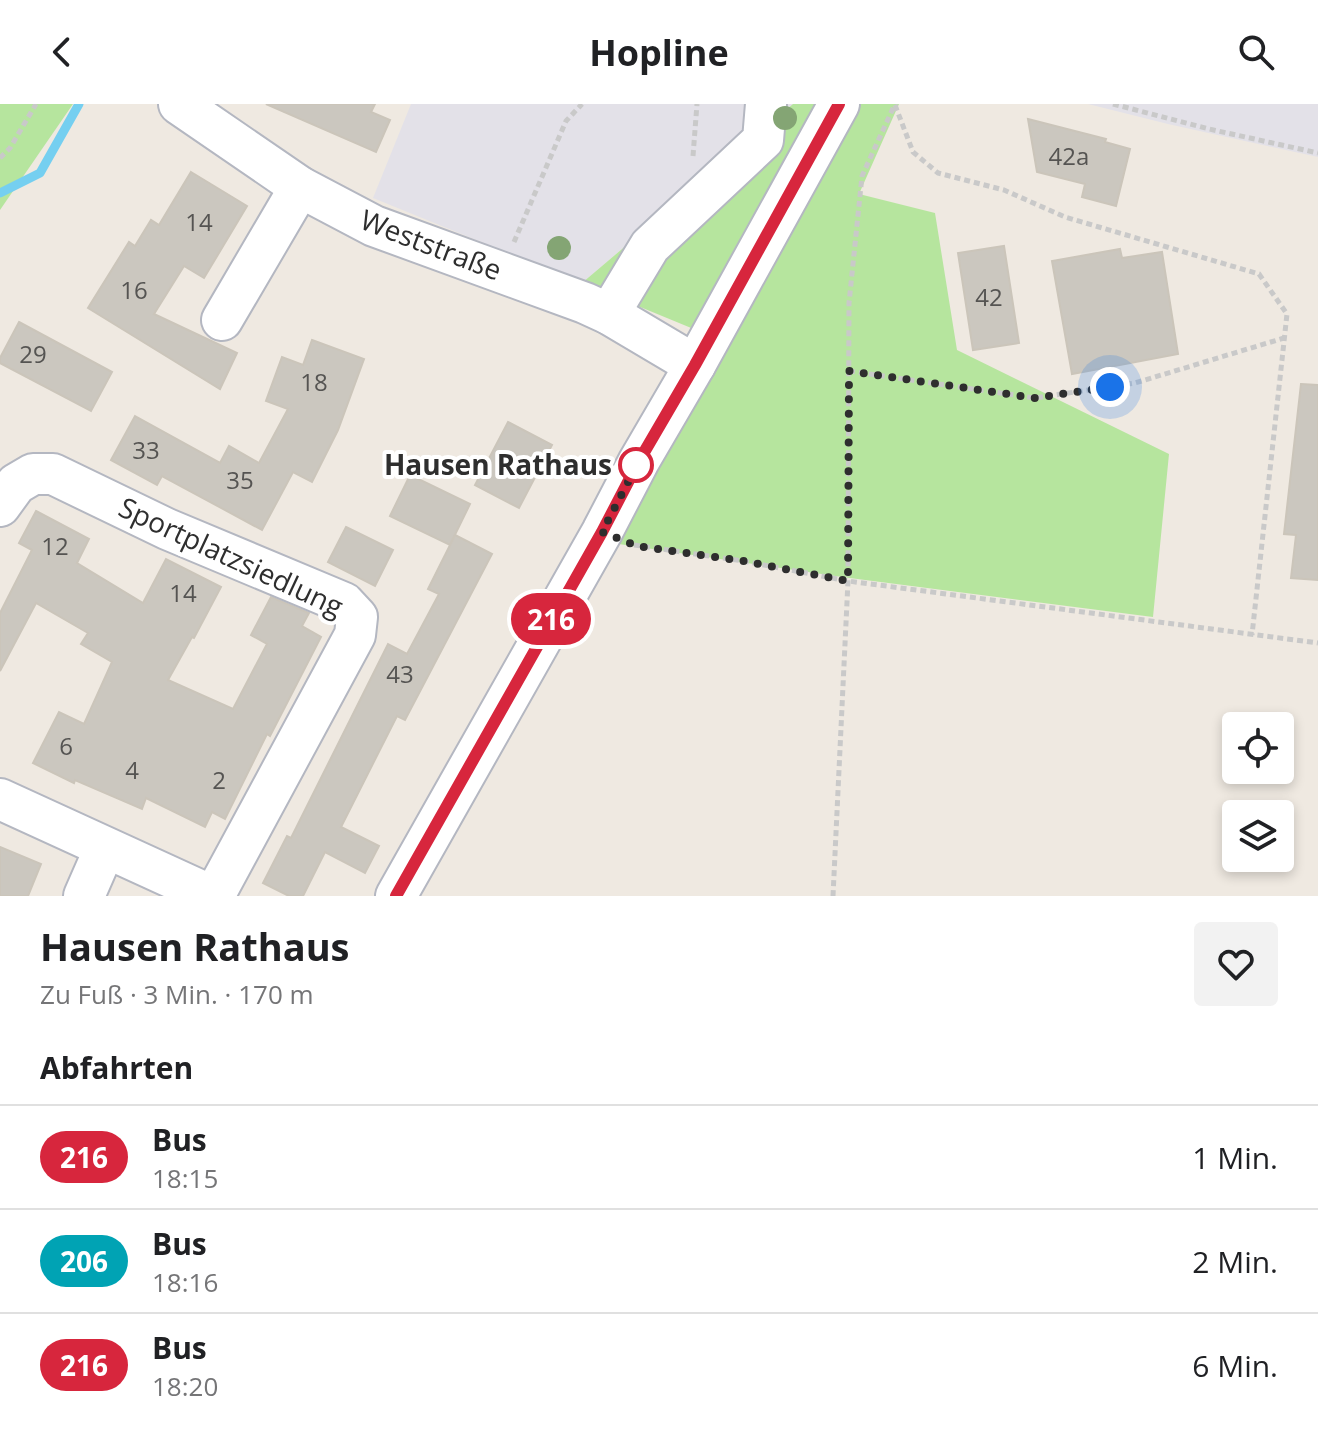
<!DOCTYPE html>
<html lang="de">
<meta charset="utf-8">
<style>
:root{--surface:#fff;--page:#f2f2f2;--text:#202124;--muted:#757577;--line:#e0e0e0}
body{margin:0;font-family:"Open Sans",sans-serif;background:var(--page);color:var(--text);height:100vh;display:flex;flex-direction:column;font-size:30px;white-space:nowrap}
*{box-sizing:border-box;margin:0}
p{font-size:26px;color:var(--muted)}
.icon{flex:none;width:44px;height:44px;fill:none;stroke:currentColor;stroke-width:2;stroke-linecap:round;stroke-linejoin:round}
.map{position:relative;height:792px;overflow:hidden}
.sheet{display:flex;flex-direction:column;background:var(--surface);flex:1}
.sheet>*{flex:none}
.badge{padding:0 16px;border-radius:26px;font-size:28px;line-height:52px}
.buttons{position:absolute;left:1222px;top:608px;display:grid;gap:16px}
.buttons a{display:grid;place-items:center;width:72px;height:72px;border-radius:8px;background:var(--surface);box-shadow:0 4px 12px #0003;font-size:40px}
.you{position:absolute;width:40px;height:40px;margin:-20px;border:6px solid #fff;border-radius:50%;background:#1a73e8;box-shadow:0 0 0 12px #1a73e833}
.map>.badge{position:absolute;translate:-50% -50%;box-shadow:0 0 0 4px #fff}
h2{padding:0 40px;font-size:30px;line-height:72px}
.round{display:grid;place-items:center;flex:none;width:84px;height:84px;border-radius:8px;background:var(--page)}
.summary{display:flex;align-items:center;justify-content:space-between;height:136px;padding:0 40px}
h1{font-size:38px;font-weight:700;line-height:60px}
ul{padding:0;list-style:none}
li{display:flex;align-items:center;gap:24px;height:104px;padding:0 40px;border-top:2px solid var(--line)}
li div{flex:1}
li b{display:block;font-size:30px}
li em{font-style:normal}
li .badge{min-width:88px;font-weight:700;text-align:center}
header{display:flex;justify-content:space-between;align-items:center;height:104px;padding:0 40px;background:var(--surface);font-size:36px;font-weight:700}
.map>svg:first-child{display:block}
.industrial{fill:#e3e1e8}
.green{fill:#b6e59e}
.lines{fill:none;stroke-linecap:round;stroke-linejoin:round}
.stream{stroke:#75cff0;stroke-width:9}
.building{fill:#cbc7bf;stroke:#cbc5ba;stroke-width:2}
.minor-casing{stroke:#b4b7c1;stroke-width:44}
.path{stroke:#c9c9c9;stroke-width:5;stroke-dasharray:6 4;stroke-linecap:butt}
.minor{stroke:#fff;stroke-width:40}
.tree{fill:#84a574}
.line-casing{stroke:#fff;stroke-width:18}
.line{stroke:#d7263d;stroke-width:12}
.walk{stroke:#2e2e2e;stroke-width:8;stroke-dasharray:0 14.4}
.stop-dot{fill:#fff;stroke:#d7263d;stroke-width:4}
.labels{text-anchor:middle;stroke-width:8;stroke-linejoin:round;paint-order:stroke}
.number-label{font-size:24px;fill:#555452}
.street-label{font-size:28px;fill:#2e2e2e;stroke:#fff}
.stop-label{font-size:28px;font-weight:bold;fill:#2e2e2e;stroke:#fff;text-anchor:end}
</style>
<header><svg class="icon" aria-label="back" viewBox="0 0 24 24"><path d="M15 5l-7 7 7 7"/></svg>Hopline<svg class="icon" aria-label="search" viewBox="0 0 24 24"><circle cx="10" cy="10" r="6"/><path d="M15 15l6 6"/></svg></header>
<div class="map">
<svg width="1318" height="792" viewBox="0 0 1318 792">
<rect width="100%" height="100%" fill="#efe9e1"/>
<!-- industrial -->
<g class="industrial">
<polygon points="411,0 793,0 582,179 373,94"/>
<polygon points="1088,0 1318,0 1318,53 1168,20"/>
</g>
<!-- green -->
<g class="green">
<polygon points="0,0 73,0 0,106"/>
<polygon points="793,0 899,0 859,90 935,109 957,246 1169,350 1153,513 842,473 612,439 730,240 582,179"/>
</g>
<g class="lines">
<!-- stream -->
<polyline class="stream" points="0,89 40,69 79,0"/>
</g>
<!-- building -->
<g class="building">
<polygon points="266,0 375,0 371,8 390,16 376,48"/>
<polygon points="1028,15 1106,35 1105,38 1130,45 1116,102 1082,93 1085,80 1037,68"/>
<polygon points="191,68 247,102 204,174 184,162 154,210 237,249 220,285 88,204 129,138 135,142 151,116 159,121"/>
<polygon points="1004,142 1019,239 973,246 958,149"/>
<polygon points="1120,145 1122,154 1162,148 1178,250 1072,270 1052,157"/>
<polygon points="19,218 112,268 91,307 0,259 0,254"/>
<polygon points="312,236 364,255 338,326 312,378 293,368 262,426 162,372 157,381 111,356 135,312 220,359 229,342 259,359 288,305 266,297 282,253 303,261"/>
<polygon points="1301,280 1318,281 1318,476 1291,474 1296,431 1284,430"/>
<polygon points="508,318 552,341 519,404 475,381"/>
<polygon points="410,371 470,400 450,441 390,412"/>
<polygon points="36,407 89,435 77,459 143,499 166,455 221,483 194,534 192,533 168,576 233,605 267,540 251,531 271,493 309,509 302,522 321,533 270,632 267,630 225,715 212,708 205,723 146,694 142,705 75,676 74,679 33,659 59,608 84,620 112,558 81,540 88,529 36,499 0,567 0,509 32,446 19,439"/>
<polygon points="346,423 393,446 375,482 328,458"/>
<polygon points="455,431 492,450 405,616 397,612 341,723 379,742 365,769 325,748 303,792 289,792 263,779 287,732 291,734 388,540 407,550 439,490 428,485"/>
<polygon points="0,743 41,760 28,792 0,792"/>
</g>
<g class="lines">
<!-- minor casing -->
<g class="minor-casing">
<g id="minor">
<polyline points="179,0 300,83 374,122 585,199 609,210 695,261"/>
<polyline points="609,210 650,142 763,36 766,0"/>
<polyline points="222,216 300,83"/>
<polyline points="0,402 16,380 33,370 53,370 167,425 344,499 357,513 355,531 214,792"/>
<polyline points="0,695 212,792"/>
<polyline points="84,792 105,744"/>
<polyline points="396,792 602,428 639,357 695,261 839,0"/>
</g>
</g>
<!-- path -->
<g class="path">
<polyline points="1113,0 1209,25 1318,49"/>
<polyline points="895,1 913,48 938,69 1004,86 1065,113 1259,170 1287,210 1252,531"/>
<polyline points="693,52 697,0"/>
<polyline points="0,54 10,44 36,0"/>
<polyline points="514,138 566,17 582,0"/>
<polyline points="849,267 1035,294 1135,279 1284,234"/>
<polyline points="634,441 743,457 848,477 1318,539"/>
<polyline points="833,792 848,477 849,199 862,72 895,0"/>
</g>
<!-- minor -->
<use href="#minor" class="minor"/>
</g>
<!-- trees -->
<g class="tree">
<circle cx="785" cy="14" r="12"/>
<circle cx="559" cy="144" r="12"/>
</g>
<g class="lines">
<!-- line casing -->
<g class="line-casing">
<polyline id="line" points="396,792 602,428 639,357 695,261 839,0"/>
</g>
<!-- line -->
<use href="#line" class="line"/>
<!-- walk -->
<polyline class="walk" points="636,361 639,357 602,428 637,442 743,457 848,477 849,267 1035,294 1110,283"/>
</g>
<!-- markers -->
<circle class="stop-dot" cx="636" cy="361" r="16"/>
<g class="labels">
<!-- number labels -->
<g class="number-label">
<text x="1069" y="61">42a</text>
<text x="199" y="127">14</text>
<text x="134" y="195">16</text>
<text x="989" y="202">42</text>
<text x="33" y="259">29</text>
<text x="314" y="287">18</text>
<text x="146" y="355">33</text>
<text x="240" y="385">35</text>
<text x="55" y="451">12</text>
<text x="183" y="498">14</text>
<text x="400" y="579">43</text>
<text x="66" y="651">6</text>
<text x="132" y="675">4</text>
<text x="219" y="685">2</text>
</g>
<!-- street labels -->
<g class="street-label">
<text transform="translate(431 141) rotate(21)" y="10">Weststraße</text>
<text transform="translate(231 453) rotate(25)" y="10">Sportplatzsiedlung</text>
</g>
<!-- stop labels -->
<g class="stop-label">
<text x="612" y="371">Hausen Rathaus</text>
</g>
</g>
</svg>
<div class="buttons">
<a><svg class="icon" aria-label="locate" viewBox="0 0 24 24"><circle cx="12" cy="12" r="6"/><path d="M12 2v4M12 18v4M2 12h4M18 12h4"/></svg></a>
<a><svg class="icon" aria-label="layers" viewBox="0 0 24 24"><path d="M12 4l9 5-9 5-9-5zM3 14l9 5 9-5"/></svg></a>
</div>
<div class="you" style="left:1110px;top:283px"></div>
<b class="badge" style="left:551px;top:515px;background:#d7263d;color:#fff">216</b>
</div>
<section class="sheet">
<div class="summary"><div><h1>Hausen Rathaus</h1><p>Zu Fuß · 3 Min. · 170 m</p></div><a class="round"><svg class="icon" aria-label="heart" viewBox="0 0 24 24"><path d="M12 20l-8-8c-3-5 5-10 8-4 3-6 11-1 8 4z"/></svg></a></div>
<h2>Abfahrten</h2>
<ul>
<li><span class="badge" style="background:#d7263d;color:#fff">216</span><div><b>Bus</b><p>18:15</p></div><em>1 Min.</em></li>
<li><span class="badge" style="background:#00a3b4;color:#fff">206</span><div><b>Bus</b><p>18:16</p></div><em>2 Min.</em></li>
<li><span class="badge" style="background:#d7263d;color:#fff">216</span><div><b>Bus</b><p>18:20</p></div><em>6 Min.</em></li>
</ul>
</section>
